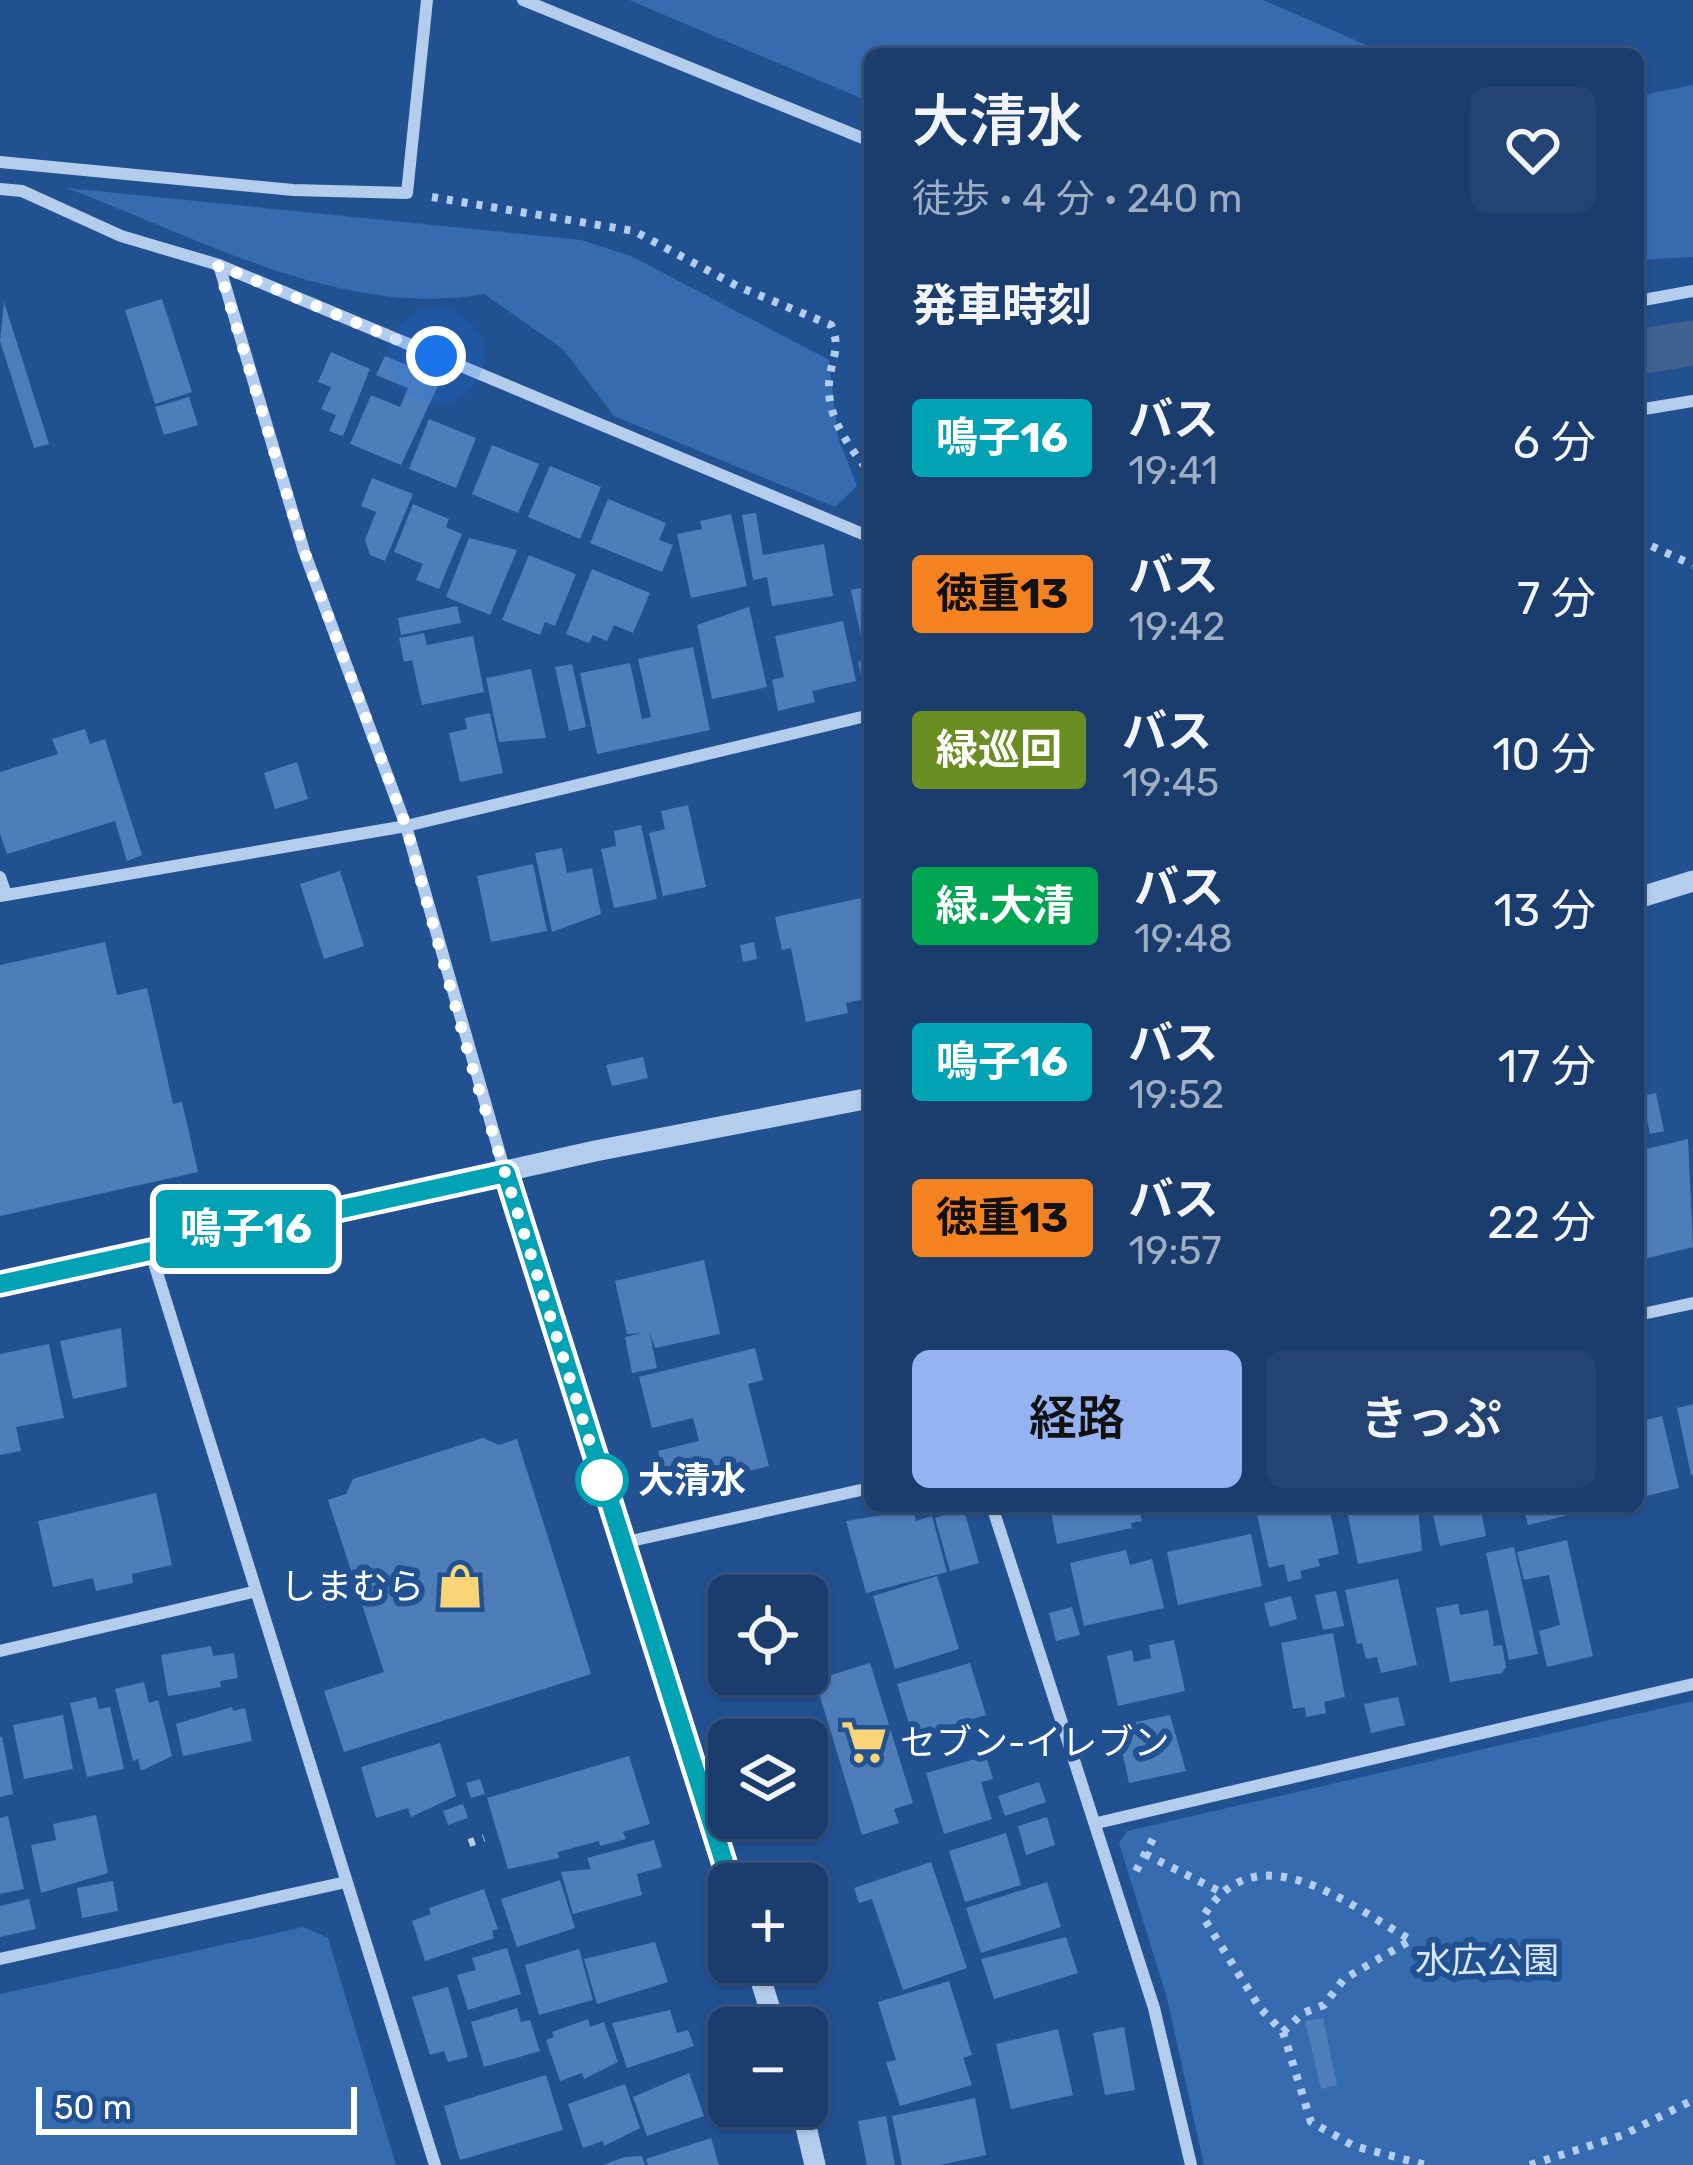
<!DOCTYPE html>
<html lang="ja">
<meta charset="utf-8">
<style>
:root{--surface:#1a3d6e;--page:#234473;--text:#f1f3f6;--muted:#9faec2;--line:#385681;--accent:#95b2f1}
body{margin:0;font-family:Rubik,"Noto Sans JP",sans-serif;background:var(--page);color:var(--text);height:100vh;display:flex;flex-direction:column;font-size:45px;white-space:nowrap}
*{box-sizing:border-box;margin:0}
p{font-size:39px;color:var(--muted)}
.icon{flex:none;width:66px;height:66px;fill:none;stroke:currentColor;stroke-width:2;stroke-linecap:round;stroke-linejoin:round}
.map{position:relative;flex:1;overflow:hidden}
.panel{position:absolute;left:864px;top:48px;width:780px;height:1464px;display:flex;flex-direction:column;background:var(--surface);border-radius:18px;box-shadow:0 3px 9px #0004,0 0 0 3px var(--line)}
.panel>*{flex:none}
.badge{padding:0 24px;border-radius:9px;font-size:42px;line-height:78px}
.controls{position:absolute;left:708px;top:1575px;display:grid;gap:24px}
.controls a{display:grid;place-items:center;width:120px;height:120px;border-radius:18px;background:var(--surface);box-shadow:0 3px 9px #0004,0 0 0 3px var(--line);font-size:60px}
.scale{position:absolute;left:36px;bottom:30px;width:321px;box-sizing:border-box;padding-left:12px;border:6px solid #fff;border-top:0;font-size:33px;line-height:42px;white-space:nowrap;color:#fff;-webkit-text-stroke:9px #225192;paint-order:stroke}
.you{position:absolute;width:60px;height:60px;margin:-30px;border:9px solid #fff;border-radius:50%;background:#1a73e8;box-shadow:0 0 0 18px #1a73e833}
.map>.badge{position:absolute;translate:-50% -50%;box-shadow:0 0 0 6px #fff}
h2{padding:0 48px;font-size:45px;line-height:108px}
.round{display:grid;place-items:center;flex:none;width:126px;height:126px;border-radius:18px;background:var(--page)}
.head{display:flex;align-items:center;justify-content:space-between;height:204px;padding:0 48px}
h1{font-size:57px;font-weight:600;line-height:90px}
.cta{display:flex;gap:24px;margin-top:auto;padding:24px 48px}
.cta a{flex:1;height:138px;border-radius:18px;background:var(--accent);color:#111;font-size:48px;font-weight:600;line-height:138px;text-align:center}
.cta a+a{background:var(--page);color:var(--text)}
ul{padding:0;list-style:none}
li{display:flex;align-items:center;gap:36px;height:156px;padding:0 48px}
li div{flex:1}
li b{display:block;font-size:45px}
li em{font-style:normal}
li .badge{min-width:132px;font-weight:700;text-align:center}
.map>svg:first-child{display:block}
.green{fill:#366baf}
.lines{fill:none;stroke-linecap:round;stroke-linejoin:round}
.canal{stroke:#406290;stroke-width:45}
.building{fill:#4f7dba}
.path{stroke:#b4cded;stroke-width:8;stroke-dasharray:6 9;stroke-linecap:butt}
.minor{stroke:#b4cded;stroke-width:12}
.tertiary{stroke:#b4cded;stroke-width:21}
.line-casing{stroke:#fff;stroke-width:27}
.line{stroke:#00a3b4;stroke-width:18}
.walk{stroke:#fff;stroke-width:12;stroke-dasharray:0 21.6}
.stop-dot{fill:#fff;stroke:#00a3b4;stroke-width:6}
.labels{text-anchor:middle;stroke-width:12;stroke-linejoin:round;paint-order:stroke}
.stop-label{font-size:36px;font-weight:bold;fill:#fff;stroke:#225192;text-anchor:start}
.poi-label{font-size:36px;fill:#fff;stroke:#225192;text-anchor:end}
.park-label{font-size:36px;fill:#dae8f9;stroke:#225192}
</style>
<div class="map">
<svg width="1693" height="2165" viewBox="0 0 1693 2165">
<rect width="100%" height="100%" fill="#225192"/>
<!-- green -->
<g class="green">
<polygon points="629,0 1263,0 1387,54 870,54 870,102"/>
<polygon points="1693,85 1693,257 1638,260 1638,96"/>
<path d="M67,188L581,240L631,256L829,360L838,438L857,486L835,507L614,416L563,349L484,294C343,319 196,237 67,188Z"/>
<polygon points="1693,1701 1693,2165 1204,2165 1167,1998 1119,1843 1127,1831"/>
<polygon points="304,1927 328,1938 396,2165 0,2165 0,1994"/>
</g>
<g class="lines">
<!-- canal -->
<polyline class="canal" points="1638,352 1693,343"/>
</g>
<!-- building -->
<g class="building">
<polygon points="162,299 192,392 155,404 125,310"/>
<polygon points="4,302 49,444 34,448 0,341"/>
<polygon points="331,352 370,369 343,436 329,431 336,415 321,409 331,387 318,382"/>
<polygon points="385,356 441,379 401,465 350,444 371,395 400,407 408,388 376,375"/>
<polygon points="189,397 198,425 164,435 155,407"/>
<polygon points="429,419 476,438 456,488 409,469"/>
<polygon points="492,445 539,464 518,513 472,494"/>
<polygon points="550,466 601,487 580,539 528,517"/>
<polygon points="372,478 413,494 385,561 370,555 365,540 376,512 361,506"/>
<polygon points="608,499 666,523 659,540 673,545 662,572 590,543"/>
<polygon points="413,504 449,519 446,527 462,534 439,589 416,580 423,564 394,552"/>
<polygon points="756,513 763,555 824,544 833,596 772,606 767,577 753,580 742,515"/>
<polygon points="731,514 747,586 691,598 677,534 702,529 700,521"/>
<polygon points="469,538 517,550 490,615 446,597"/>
<polygon points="529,555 576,574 555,626 545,622 540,635 502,620"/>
<polygon points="592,569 650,593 633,633 614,625 607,641 593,635 589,643 566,634"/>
<polygon points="870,586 870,654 865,655 851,590"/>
<polygon points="457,606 461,623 401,635 398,618"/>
<polygon points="749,607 767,687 712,699 697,625"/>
<polygon points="843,621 856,681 812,691 815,702 778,711 772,680 784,677 775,636"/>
<polygon points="424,633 427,645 473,636 484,692 422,705 412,660 404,662 399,638"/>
<polygon points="693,647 710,730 597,754 580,673 630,663 642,719 651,717 638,659"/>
<polygon points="870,659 870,692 865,693 858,662"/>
<polygon points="572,664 586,727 569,731 555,667"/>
<polygon points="531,669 546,738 499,742 486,678"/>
<polygon points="490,713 503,773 460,782 449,733 467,729 465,718"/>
<polygon points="85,729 90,744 105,739 142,855 127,861 115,821 7,854 0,834 0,772 58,754 52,739"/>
<polygon points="297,762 308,799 275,809 264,773"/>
<polygon points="688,805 706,887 663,896 649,833 665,829 661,811"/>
<polygon points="641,825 657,899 614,908 601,849 616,846 614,831"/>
<polygon points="562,848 567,873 592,868 601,914 552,932 535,853"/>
<polygon points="533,864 547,931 491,942 477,876"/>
<polygon points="340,871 364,946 324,959 300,884"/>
<polygon points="870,896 870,998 846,1003 848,1013 806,1022 791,948 782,950 775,917"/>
<polygon points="105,942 117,995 147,988 173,1104 182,1102 198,1172 0,1216 0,965"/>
<polygon points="754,942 757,959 743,962 740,945"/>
<polygon points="643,1057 648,1078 612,1086 606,1065"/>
<polygon points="1656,1093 1664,1131 1650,1134 1642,1096"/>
<polygon points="1688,1139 1693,1247 1640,1260 1638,1151"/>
<polygon points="704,1260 720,1334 655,1348 649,1330 657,1368 632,1373 625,1337 642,1333 627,1334 615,1281"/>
<polygon points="121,1328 127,1387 73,1399 60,1341"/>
<polygon points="49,1344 64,1418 16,1427 21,1451 0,1455 0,1354"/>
<polygon points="755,1348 763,1380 748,1384 769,1466 720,1478 722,1488 691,1495 686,1474 665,1479 658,1451 699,1441 693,1418 652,1428 639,1377"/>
<polygon points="1693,1404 1693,1475 1691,1475 1677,1408"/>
<polygon points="1662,1416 1679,1488 1638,1498 1638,1422"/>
<polygon points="483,1438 499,1445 517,1439 591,1674 344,1752 324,1691 384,1672 328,1500 346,1494 353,1479"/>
<polygon points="156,1493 172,1565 132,1574 133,1583 96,1591 93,1578 53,1587 38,1521"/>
<polygon points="1050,1506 1138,1506 1142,1521 1131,1523 1132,1528 1057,1544"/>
<polygon points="1255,1506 1329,1506 1339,1554 1318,1559 1320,1566 1300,1571 1302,1578 1288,1582 1284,1564 1269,1568"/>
<polygon points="1346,1506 1418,1506 1422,1551 1358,1564"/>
<polygon points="1431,1506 1480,1506 1486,1536 1440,1546"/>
<polygon points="1523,1506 1598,1506 1598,1508 1528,1525"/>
<polygon points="913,1510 916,1521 932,1516 947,1572 866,1593 846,1521"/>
<polygon points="964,1510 979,1563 950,1571 935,1518"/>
<polygon points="1251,1534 1262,1586 1178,1605 1167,1552"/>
<polygon points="1567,1540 1593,1656 1547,1667 1539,1631 1560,1625 1549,1575 1524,1580 1517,1552"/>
<polygon points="1514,1547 1538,1654 1509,1660 1486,1553"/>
<polygon points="1126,1550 1130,1565 1152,1559 1164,1608 1084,1626 1070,1563"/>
<polygon points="937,1576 959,1649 895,1669 873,1596"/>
<polygon points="1398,1579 1417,1665 1381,1673 1377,1657 1366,1659 1362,1643 1357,1644 1345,1590"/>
<polygon points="1336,1591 1344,1626 1323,1630 1315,1595"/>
<polygon points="1291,1596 1297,1619 1270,1627 1264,1603"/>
<polygon points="1458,1604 1460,1615 1488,1610 1494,1646 1502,1645 1506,1667 1502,1673 1450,1682 1436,1608"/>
<polygon points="1072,1607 1080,1635 1056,1641 1049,1613"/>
<polygon points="1333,1633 1345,1697 1324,1702 1326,1713 1306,1717 1305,1707 1293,1709 1281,1643"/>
<polygon points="1174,1640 1185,1691 1118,1706 1107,1656 1132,1650 1134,1662 1151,1658 1149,1645"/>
<polygon points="211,1646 213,1656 234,1653 238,1678 220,1681 221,1687 168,1696 161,1655"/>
<polygon points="870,1663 913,1803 894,1809 899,1823 862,1835 815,1680"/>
<polygon points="970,1663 986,1715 913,1737 897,1684"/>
<polygon points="144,1682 149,1703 158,1700 172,1756 141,1771 138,1759 133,1761 115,1689"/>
<polygon points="96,1697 99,1709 110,1707 124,1769 87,1777 70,1703"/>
<polygon points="1398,1697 1405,1725 1371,1733 1364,1704"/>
<polygon points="232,1707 233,1711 245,1708 252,1741 183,1756 176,1724"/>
<polygon points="63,1715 73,1769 24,1779 13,1725"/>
<polygon points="1170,1715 1186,1771 1129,1783 1118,1733 1137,1729 1136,1722"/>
<polygon points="2,1736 13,1794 0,1797 0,1737"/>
<polygon points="440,1743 456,1796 411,1817 408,1808 376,1818 361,1767"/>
<polygon points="629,1756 650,1824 623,1832 626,1839 600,1846 599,1841 558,1852 559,1858 508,1869 487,1798"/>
<polygon points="986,1756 993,1779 981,1782 992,1819 944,1834 926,1773"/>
<polygon points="480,1779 485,1794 471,1798 466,1783"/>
<polygon points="1039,1782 1046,1802 1005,1816 998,1796"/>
<polygon points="463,1804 468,1818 448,1825 443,1811"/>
<polygon points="96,1815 108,1873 41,1893 31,1845 56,1840 53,1824"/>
<polygon points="8,1816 24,1889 0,1894 0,1818"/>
<polygon points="1047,1817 1055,1845 1026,1855 1018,1826"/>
<polygon points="1006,1833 1021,1885 965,1902 949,1851"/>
<polygon points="654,1840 662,1867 637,1874 642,1895 573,1914 561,1872 591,1869 587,1858"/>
<polygon points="931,1862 967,1968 903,1990 872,1899 859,1903 854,1888"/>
<polygon points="560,1880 575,1928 517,1947 501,1899"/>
<polygon points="113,1881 118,1911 82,1918 77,1888"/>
<polygon points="1047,1882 1061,1927 981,1953 966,1908"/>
<polygon points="484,1889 498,1929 492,1931 494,1938 425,1961 412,1921 431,1914 429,1908"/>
<polygon points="29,1899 36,1929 0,1937 0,1906"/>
<polygon points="1066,1937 1078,1973 994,1999 981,1959"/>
<polygon points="655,1942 668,1982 597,2004 584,1959"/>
<polygon points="507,1948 521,1994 468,2010 457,1975 476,1970 472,1958"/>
<polygon points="579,1949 593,2000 539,2015 525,1965"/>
<polygon points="949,1981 972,2055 963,2058 972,2085 900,2106 886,2062 896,2060 878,2002"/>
<polygon points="448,1987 468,2057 448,2062 444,2051 430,2055 412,1997"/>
<polygon points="517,2008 521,2022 530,2020 540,2051 484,2067 471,2022"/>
<polygon points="670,2010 677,2033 688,2030 694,2046 627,2068 612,2023"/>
<polygon points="1323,2018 1337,2085 1321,2089 1305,2021"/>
<polygon points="588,2019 590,2027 604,2022 618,2062 584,2079 582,2073 560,2081 546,2040 554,2037 552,2032"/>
<polygon points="1124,2027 1135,2090 1105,2095 1093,2033"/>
<polygon points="1058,2029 1073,2095 1011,2109 996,2044"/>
<polygon points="689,2073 704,2116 647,2136 633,2097"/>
<polygon points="546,2075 563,2130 460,2160 444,2106"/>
<polygon points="625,2084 640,2128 604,2146 603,2141 583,2148 568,2104"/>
<polygon points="975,2098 986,2155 940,2165 902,2165 892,2116"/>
<polygon points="886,2116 895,2165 867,2165 858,2121"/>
<polygon points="711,2138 719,2165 648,2165 646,2159"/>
<polygon points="642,2156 645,2165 603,2165 625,2157"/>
</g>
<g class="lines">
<!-- path -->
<g class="path">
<path d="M432,197L634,231L737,286L831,325C843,350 828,363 829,389C829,421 851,449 870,473"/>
<polyline points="1638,540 1693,565"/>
<polyline points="469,1843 484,1838"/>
<polyline points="1145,1854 1219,1891"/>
<polyline points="1136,1871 1154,1837"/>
<path d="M1283,2032L1303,2013L1324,2005L1344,1979L1411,1940C1346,1903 1256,1829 1203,1917L1260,2008L1283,2032L1311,2122L1354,2146L1426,2165"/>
<polyline points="1530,2165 1623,2135 1693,2100"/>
</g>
<!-- minor -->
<g class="minor">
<polyline points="523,0 870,141"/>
<polyline points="0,162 293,190 407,193 427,0"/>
<polyline points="0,189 22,191 121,236 219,265 870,537"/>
<polyline points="219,265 304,551 406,826 505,1172"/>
<polyline points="1638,301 1693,291"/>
<polyline points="1638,410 1693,401"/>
<polyline points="0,877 6,895"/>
<polyline points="0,896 406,826 870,715"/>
<polyline points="150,1250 435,2165"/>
<polyline points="1638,1315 1693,1303"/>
<polyline points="992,1506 1154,2008 1191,2165"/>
<polyline points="622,1543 870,1488"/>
<polyline points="0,1651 253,1592"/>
<polyline points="1097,1823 1693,1684"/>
<polyline points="0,1959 346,1882"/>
</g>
<!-- tertiary -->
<g class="tertiary">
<polyline points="1638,898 1693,881"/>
<polyline points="506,1173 730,1884"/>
<polyline points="0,1284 595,1151 870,1098"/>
<polyline points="755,1962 776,2028"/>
<polyline points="801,2106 815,2165"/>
</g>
</g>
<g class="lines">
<!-- line casing -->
<g class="line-casing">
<polyline id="line" points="0,1284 506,1173 731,1884"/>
</g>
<!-- line -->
<use href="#line" class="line"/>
<!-- walk -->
<polyline class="walk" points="436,356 218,265 304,551 406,826 474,1074 608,1500 602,1480"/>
</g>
<!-- icons -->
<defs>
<g id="shop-bare" transform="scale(3.6)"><path d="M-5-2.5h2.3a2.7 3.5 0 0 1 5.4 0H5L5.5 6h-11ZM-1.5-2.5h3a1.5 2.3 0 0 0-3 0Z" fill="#f9d577" stroke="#225192" stroke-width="2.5" paint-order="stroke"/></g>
<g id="supermarket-bare" transform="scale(3.6)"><path d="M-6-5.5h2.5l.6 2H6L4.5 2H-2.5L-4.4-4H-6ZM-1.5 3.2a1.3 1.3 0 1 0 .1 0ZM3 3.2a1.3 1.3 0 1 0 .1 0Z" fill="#f9d577" stroke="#225192" stroke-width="2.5" paint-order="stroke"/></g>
</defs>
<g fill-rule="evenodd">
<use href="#shop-bare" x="460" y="1586"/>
<use href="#supermarket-bare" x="864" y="1742"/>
</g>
<!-- markers -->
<circle class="stop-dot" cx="602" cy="1480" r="24"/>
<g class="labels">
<!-- stop labels -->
<g class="stop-label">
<text x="638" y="1493">大清水</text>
</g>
<!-- poi labels -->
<g class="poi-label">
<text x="424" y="1599">しまむら</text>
<text x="900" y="1755" text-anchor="start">セブン-イレブン</text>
</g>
<!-- park labels -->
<g class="park-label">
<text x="1487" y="1973">水広公園</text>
</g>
</g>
</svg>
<div class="controls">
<a><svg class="icon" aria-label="locate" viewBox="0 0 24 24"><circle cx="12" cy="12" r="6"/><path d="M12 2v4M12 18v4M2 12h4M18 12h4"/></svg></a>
<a><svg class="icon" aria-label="layers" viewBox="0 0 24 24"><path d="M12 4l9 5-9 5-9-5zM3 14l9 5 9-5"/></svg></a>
<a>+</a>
<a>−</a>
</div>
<div class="scale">50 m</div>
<div class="you" style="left:436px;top:356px"></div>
<b class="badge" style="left:246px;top:1229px;background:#00a3b4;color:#fff">鳴子16</b>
<section class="panel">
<div class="head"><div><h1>大清水</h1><p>徒歩 · 4 分 · 240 m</p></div><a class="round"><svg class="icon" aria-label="heart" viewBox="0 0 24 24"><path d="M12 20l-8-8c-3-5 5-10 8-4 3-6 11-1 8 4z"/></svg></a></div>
<h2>発車時刻</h2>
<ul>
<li><span class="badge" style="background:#00a3b4;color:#fff">鳴子16</span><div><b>バス</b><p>19:41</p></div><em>6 分</em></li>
<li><span class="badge" style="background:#f58220;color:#111">徳重13</span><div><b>バス</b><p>19:42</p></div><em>7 分</em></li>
<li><span class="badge" style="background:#6b8e23;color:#fff">緑巡回</span><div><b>バス</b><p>19:45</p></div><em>10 分</em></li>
<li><span class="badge" style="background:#00a651;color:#fff">緑.大清</span><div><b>バス</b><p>19:48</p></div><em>13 分</em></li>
<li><span class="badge" style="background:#00a3b4;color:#fff">鳴子16</span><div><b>バス</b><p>19:52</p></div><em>17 分</em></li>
<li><span class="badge" style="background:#f58220;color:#111">徳重13</span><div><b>バス</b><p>19:57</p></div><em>22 分</em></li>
</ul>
<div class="cta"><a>経路</a><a>きっぷ</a></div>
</section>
</div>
